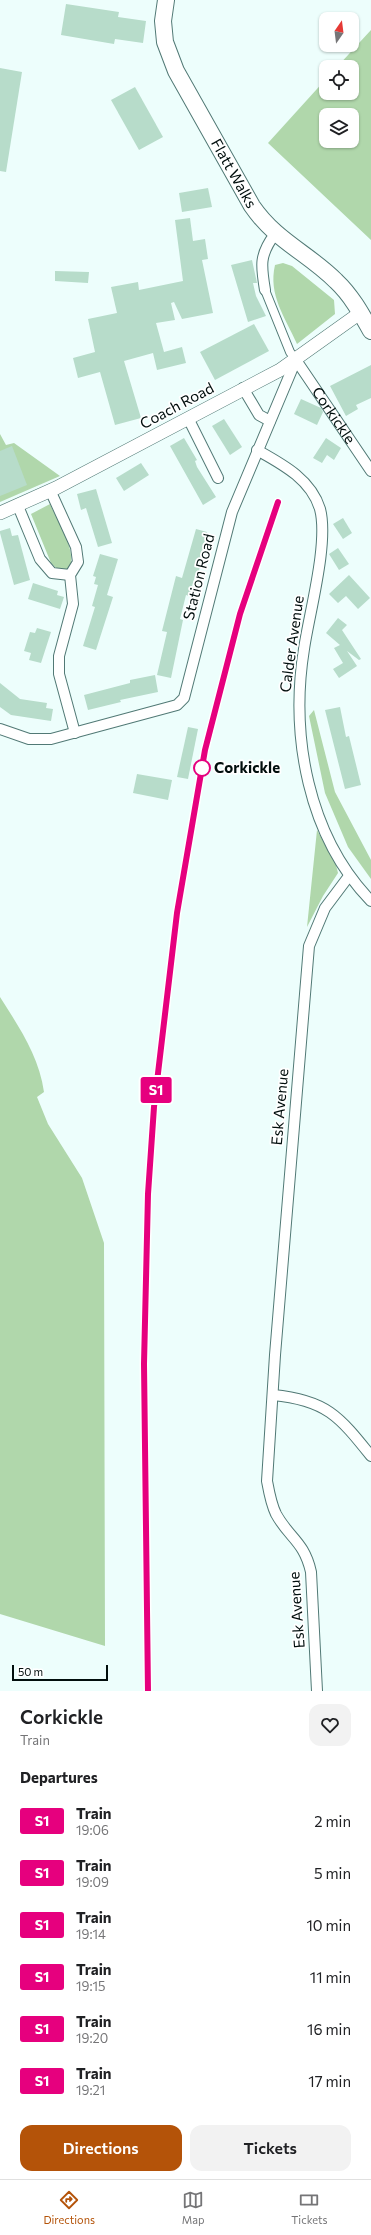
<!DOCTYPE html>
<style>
:root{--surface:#fff;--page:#f2f2f2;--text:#202124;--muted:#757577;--line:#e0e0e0;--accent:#b45309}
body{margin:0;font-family:Commissioner,sans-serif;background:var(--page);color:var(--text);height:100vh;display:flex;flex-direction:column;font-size:15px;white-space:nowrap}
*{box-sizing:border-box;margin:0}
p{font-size:13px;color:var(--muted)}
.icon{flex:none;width:22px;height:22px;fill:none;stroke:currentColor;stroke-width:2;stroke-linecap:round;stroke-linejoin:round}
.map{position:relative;height:1691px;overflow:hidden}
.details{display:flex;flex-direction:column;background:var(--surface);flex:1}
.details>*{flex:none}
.badge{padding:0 8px;border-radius:3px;font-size:14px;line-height:26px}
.needle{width:26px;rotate:14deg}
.tools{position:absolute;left:319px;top:12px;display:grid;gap:8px}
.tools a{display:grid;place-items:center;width:40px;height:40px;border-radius:8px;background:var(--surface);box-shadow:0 1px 3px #0004;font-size:20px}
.scale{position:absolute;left:12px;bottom:10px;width:96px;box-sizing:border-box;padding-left:4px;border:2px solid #010e0d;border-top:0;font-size:11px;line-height:14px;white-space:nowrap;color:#010e0d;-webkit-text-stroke:3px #fff;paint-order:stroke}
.map>.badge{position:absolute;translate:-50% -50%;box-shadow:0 0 0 2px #fff}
h2{padding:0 20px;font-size:15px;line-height:36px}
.round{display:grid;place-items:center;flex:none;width:42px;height:42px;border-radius:12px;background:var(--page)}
.overview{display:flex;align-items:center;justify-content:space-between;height:68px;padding:0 20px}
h1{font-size:19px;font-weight:600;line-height:30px}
.action{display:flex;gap:8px;margin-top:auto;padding:8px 20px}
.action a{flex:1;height:46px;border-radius:12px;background:var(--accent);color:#fff;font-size:16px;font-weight:600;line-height:46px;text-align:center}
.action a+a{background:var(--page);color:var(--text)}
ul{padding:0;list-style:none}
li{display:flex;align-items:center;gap:12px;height:52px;padding:0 20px}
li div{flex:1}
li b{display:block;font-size:15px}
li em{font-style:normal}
li .badge{min-width:44px;font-weight:700;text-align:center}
.dock{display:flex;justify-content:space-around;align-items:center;height:56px;border-top:1px solid var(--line);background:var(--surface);font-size:11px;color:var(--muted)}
.dock a{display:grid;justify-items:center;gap:2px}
.dock .selected{color:var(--accent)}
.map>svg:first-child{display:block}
.green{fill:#b0d7ab;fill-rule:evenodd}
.building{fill:#b7dcca}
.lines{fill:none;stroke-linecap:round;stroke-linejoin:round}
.pedestrian-casing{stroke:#517975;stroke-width:10}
.minor-casing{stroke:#517975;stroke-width:12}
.tertiary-casing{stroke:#517975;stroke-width:14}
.primary-casing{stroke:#517975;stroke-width:18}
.pedestrian{stroke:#fff;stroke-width:8}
.minor{stroke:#fff;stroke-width:10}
.tertiary{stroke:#fff;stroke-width:13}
.primary{stroke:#fff;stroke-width:16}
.rail{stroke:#5f6d6c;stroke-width:3;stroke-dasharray:7 7;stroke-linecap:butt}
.line-casing{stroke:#fff;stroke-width:9}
.line{stroke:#e6007e;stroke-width:6}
.stop-dot{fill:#fff;stroke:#e6007e;stroke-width:2}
.labels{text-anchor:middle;stroke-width:3.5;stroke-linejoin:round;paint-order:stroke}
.street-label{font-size:15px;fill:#010e0d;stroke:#fff}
.stop-label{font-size:15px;font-weight:bold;fill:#010e0d;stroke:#fff;text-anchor:start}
</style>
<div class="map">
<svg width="371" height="1691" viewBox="0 0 371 1691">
<rect width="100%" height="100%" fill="#edfefc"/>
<!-- green -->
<g class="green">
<path d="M371,30V240L268,143L326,79V93H352V67H337ZM326,115H352V141H326Z"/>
<path d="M283,263L292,266L334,300L335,314L297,344C285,317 268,295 275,265Z"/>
<polygon points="0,434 6,445 14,443 60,476 0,502"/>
<path d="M50,504C57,521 81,556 67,571L58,570L51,563L31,514Z"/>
<polygon points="314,710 335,792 371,860 371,879 348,847 325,793 309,716"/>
<polygon points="317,830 336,865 338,873 323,896 307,927"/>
<path d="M0,997C19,1027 39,1056 44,1092L37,1097L48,1124L82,1178L104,1243L105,1646L0,1614Z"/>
</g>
<!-- building -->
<g class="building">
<polygon points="66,4 119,12 118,17 146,21 143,43 115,39 114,44 61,35"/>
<polygon points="0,68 22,72 6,172 0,171"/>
<polygon points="135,87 163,137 139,150 111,100"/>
<polygon points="208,188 212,207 182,212 179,193"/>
<polygon points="190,218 193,241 205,239 208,259 202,260 213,313 182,319 174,302 171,303 175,320 156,323 164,352 182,347 186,363 157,370 153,353 124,361 141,418 115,425 100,372 78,378 73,358 95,352 88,319 117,313 111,287 138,282 139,290 183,281 175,220"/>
<polygon points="252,260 257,283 253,283 256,296 266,316 248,322 231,265"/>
<polygon points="55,271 89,272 88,283 55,281"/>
<polygon points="254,324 269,351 215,380 200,352"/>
<polygon points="371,365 371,398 356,405 358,409 346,416 330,386"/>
<polygon points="301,399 321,408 323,412 317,425 294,414"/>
<polygon points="224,419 242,447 230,455 212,426"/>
<polygon points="184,438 197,460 195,461 197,467 216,497 203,505 170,446"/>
<polygon points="326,438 341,448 334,460 327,455 322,463 313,458"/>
<polygon points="12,446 27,485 0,496 0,451"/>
<polygon points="141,463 149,475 124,491 116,478"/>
<polygon points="96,489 112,543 98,547 86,508 81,510 77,494"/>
<polygon points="343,518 352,533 343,539 333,524"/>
<polygon points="10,528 12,536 18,535 30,580 14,585 0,533 0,531"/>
<polygon points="196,529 207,532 204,544 206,545 198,574 196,573 189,596 186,595 180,619 183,620 171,678 157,675 167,632 162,631 176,576 182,578"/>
<polygon points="338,548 349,564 339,570 329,554"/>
<polygon points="100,554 118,559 107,595 113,597 96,650 83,646 95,607 92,606 98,585 94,584 96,577 93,576"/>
<polygon points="349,575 370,598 358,609 346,596 338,603 329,594"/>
<polygon points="33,583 58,591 57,595 64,597 60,609 28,599"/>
<polygon points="338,618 347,625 342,630 361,659 359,660 347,651 357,666 339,678 333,669 343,663 334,648 340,645 326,633"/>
<polygon points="37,628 51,632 41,663 29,660 31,653 24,651 30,632 35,633"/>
<polygon points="155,675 158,692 120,700 121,702 88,710 84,695 130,683 130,680"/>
<polygon points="0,683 20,699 47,703 46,708 53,709 51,721 11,715 0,707"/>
<polygon points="340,707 346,737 349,736 361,785 345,789 325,710"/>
<polygon points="188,727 198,729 188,779 177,777"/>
<polygon points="137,774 172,780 168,800 133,793"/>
</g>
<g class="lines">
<!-- pedestrian casing -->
<g class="pedestrian-casing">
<polyline id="pedestrian" points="265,290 290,352 296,360"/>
</g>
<!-- minor casing -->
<g class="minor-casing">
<g id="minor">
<path d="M265,290C261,266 259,255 275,234"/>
<path id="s1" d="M296,360L371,471"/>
<polyline points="243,388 259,415 270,421"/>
<polyline points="188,418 218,478"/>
<path d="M257,450C282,464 311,479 320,509C329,543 309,614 304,649C290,736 308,836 371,901"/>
<polyline points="50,490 76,547 78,562 70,575 73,604 59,656 59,674 75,733"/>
<polyline points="18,506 40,559 52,573 70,575"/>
<polyline points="0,729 29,739 51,739 177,705 184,698 232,512 296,360"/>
<path d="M273,1395C326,1400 339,1416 371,1456"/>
<path d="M317,1691L311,1572C304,1541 289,1538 276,1514C271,1504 269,1492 267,1481L275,1355L309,946L325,908L349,876"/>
</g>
</g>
<!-- tertiary casing -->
<g class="tertiary-casing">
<polyline id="tertiary" points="0,513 56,488 280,370 360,313"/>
</g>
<!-- primary casing -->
<g class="primary-casing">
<g id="primary">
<path id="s2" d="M166,0L163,21L165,42L176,71L252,206C276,241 308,253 336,281C351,295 361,313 371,331"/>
</g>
</g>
<!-- pedestrian -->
<use href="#pedestrian" class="pedestrian"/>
<!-- minor -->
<use href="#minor" class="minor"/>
<!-- tertiary -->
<use href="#tertiary" class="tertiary"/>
<!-- primary -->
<use href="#primary" class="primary"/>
<!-- rail -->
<polyline class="rail" points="148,1691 144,1365 148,1194 154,1107 177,913 209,735 240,614 278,502"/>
</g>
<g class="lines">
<!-- line casing -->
<g class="line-casing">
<polyline id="line" points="148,1691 144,1364 148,1194 154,1107 177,913 205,750 240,614 278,502"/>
</g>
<!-- line -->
<use href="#line" class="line"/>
</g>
<!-- markers -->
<circle class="stop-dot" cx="202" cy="768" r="8"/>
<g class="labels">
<!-- street labels -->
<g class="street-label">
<text dy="5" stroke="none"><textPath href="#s2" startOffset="191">Flatt Walks</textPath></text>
<text transform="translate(177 406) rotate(-28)" y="5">Coach Road</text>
<text dy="5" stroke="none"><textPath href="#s1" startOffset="67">Corkickle</textPath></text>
<text transform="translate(199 577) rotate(-76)" y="5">Station Road</text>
<text transform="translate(292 644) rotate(-82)" y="5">Calder Avenue</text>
<text transform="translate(280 1107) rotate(-85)" y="5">Esk Avenue</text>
<text transform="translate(297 1610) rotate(-94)" y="5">Esk Avenue</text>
</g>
<!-- stop labels -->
<g class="stop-label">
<text x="214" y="773">Corkickle</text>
</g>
</g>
</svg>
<div class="tools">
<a><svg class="needle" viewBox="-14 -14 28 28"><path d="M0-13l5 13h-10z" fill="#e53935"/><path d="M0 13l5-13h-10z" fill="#757577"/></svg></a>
<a><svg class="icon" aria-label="locate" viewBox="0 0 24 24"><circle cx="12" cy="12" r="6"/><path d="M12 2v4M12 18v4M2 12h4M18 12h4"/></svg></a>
<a><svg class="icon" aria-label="layers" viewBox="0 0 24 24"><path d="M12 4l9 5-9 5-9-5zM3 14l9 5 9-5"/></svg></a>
</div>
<div class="scale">50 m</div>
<b class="badge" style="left:156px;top:1090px;background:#e6007e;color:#fff">S1</b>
</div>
<section class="details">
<div class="overview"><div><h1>Corkickle</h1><p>Train</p></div><a class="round"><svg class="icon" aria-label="heart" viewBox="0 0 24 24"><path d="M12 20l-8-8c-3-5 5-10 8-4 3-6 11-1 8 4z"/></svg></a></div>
<h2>Departures</h2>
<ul>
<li><span class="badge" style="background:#e6007e;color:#fff">S1</span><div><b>Train</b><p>19:06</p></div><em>2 min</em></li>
<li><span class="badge" style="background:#e6007e;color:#fff">S1</span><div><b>Train</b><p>19:09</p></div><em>5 min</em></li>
<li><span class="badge" style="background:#e6007e;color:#fff">S1</span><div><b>Train</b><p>19:14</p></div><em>10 min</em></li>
<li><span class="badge" style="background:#e6007e;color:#fff">S1</span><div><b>Train</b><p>19:15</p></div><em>11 min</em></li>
<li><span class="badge" style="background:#e6007e;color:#fff">S1</span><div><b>Train</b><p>19:20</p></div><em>16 min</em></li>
<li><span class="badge" style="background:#e6007e;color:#fff">S1</span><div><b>Train</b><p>19:21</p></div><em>17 min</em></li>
</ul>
<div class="action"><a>Directions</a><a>Tickets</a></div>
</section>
<nav class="dock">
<a class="selected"><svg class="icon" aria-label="directions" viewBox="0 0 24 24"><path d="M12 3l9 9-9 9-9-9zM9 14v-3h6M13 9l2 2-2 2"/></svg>Directions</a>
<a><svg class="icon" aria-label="map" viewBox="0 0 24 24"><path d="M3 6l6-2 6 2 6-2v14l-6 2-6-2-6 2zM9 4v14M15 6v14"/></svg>Map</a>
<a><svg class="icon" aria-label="tickets" viewBox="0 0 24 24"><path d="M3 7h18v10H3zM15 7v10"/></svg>Tickets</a>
</nav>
